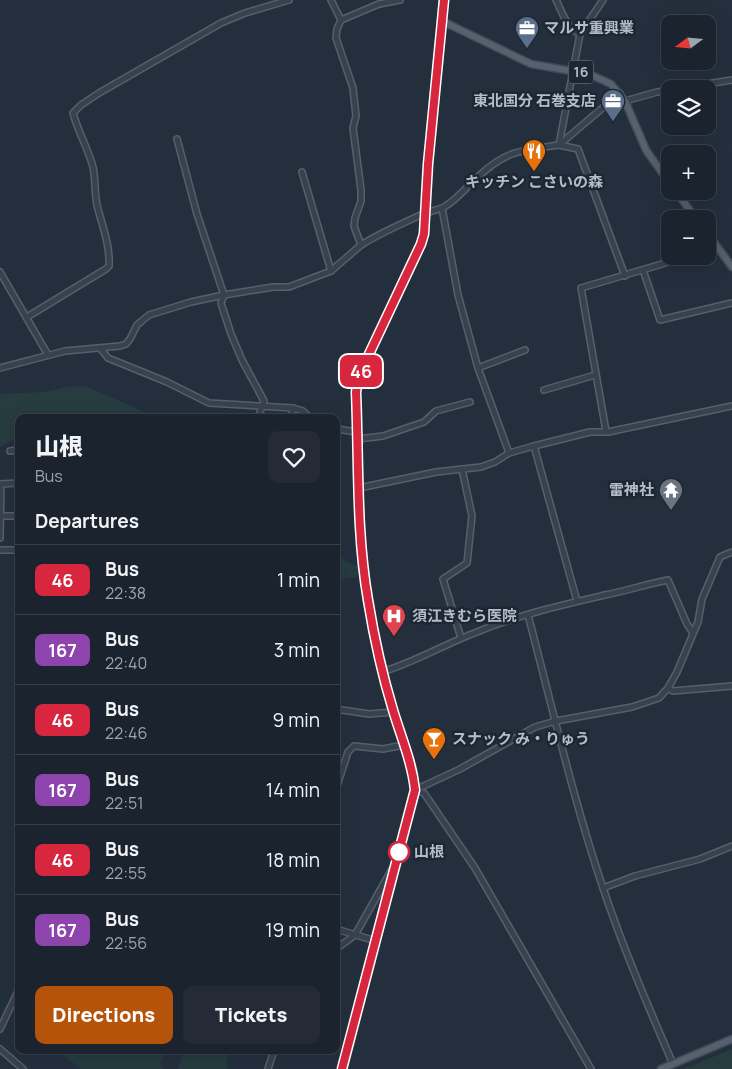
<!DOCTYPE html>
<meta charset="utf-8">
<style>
:root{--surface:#1b232e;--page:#242b36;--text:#f1f3f6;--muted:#a0a4aa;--line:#39404a;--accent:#b45309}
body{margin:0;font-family:Manrope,"Noto Sans JP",sans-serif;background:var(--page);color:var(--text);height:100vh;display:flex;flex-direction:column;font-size:19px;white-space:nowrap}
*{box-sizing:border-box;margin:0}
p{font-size:16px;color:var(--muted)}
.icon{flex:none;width:28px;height:28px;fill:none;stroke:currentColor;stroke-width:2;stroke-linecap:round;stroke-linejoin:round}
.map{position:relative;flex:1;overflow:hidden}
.drawer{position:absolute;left:15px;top:414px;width:325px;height:640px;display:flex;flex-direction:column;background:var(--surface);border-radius:10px;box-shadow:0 5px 20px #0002,0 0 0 1px var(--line)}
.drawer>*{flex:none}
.badge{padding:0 10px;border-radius:8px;font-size:18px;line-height:32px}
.needle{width:32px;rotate:254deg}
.buttons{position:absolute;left:661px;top:15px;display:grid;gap:10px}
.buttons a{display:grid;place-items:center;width:55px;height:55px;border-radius:10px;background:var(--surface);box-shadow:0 5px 20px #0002,0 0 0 1px var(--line);font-size:25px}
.map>.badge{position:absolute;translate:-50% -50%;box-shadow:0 0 0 2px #fff}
h2{padding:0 20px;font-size:19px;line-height:45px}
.round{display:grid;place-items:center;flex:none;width:52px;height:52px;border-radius:10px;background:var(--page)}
.summary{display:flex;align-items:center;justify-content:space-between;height:85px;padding:0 20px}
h1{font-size:24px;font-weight:800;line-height:38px}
.primary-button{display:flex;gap:10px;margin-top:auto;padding:10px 20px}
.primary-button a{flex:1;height:58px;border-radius:10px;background:var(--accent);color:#fff;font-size:20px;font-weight:800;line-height:58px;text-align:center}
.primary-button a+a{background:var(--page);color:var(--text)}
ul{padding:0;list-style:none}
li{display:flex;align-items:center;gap:15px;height:70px;padding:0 20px;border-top:1px solid var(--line)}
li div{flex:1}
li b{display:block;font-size:19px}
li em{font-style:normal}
li .badge{min-width:55px;font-weight:700;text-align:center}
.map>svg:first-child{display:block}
.green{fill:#263c3f}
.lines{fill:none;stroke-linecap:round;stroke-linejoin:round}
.minor-casing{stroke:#565f6c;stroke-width:8}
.major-casing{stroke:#414a57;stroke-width:9}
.highway-casing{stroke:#434c59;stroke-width:10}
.minor{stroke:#38414e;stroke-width:5}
.major{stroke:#56606e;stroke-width:6}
.highway{stroke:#746855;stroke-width:8}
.line-casing{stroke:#fff;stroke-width:11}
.line{stroke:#d7263d;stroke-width:8}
.stop-dot{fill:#fff;stroke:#d7263d;stroke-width:2.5}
.labels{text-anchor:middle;stroke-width:5;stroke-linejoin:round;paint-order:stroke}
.shield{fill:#1d2633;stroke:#878f9c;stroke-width:1}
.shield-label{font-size:14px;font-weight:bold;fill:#b4bcc9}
.poi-label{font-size:15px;font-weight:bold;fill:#b4bcc9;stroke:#1d2633;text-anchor:start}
.stop-label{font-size:15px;font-weight:bold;fill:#b4bcc9;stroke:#1d2633;text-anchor:start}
</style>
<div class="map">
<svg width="732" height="1069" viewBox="0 0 732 1069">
<rect width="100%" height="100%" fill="#242f3e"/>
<!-- green -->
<g class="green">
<polygon points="85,386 140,410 151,417 19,418 19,439 13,440 0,447 0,394 43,392 67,387"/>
<polygon points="336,553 348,563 359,566 360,572 355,578 346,578 338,584 336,590"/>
<polygon points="732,1049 732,1069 684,1069"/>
<polygon points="56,1050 166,1050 160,1064 164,1069 81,1069"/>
<polygon points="183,1050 228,1050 227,1069 178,1069"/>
</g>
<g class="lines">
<!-- minor casing -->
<g class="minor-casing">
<g id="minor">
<path d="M556,0C562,12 567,29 580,34"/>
<polyline points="341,20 379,4 400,0"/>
<polyline points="676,89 732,80"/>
<polyline points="625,101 657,92 670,90"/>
<polyline points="177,139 197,214 224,295 221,303 231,334 242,360 264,401 258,418"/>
<polyline points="559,145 578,149 625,276"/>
<polyline points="559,145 620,93"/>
<polyline points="302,172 331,271"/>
<polyline points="442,208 458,295 478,368 509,453"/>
<path d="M361,245C380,233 401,224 423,214C430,211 438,210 444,207C458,199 467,186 479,176C506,150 524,150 559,145L580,34L603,0"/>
<polyline points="708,251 717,248"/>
<polyline points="643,270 660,320 732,303"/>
<polyline points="0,272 48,355"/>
<path d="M27,317L106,269L109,266C110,245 103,228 98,209C94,196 96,181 93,167C88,148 78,132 73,113L81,105L99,93L221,23L245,13L289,0"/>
<polyline points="100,348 108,358 167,382 209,403 293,408 303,411 310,418"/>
<polyline points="0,368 65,351 120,346 126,344 130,339 137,325 149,315 191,302 224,295 273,287 289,287 331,271 361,245 354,226 355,218 361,201 361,190 353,128 356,116 353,88 336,38 337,29 341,20 331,0"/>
<polyline points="478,368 525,350"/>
<polyline points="544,390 595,375"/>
<polyline points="291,418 293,408"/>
<polyline points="336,429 357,432"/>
<polyline points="606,431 581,288 689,256"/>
<polyline points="358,439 383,436 424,422 436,411 470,402"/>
<polyline points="534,446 577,601"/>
<polyline points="10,451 19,450"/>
<polyline points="0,484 19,483"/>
<polyline points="359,488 436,472 481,467 495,462 509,453 534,446 590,432 608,432 732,406"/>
<polyline points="1,516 19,516"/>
<polyline points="0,538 1,484"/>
<polyline points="0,550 19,550"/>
<path d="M528,615C552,706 573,799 603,888C623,948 648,1006 673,1064"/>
<polyline points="461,638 443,579 467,563 472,516 462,469"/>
<path d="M382,672C415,662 445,644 477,632C518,615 562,605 605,595C626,591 647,584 668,580L687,624L693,633"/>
<polyline points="668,688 673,691 732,686"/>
<polyline points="336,709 369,714 393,712"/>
<polyline points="336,789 348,752 354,746 383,749 404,745"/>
<polyline points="415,790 460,769 535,727 556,721 632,707 659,698 668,688 677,672 698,622 702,599 720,557 732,552"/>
<polyline points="415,790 424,793 475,868 591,1069"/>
<polyline points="603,888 635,876 700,859 732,846"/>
<polyline points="336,929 376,941"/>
<polyline points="336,949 355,935 392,869"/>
<polyline points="0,1029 19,989"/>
<polyline points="0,1049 23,1069"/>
<polyline points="268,1069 274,1050"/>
</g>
</g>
<!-- major casing -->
<g class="major-casing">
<g id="major">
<polyline points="442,21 531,64 589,74 611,84 625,101 646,150 670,184"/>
<polyline points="676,191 696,219"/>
<polyline points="708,234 732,267"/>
<polyline points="661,1069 732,1039"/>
</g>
</g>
<!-- highway casing -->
<g class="highway-casing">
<polyline id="highway" points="343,1069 415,790 413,770 393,712 382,672 367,598 360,530 356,392 362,369 417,252 424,234 428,164 444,0"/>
</g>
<!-- minor -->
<use href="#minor" class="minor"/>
<!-- major -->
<use href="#major" class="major"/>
<!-- highway -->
<use href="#highway" class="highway"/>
</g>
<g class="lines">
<!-- line casing -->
<g class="line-casing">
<path id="line" d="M342,1069L415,790C412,762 401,737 393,710C382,674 374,637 368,600C356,531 359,461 356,392L358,381L362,369L421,244L424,234L428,164L444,0"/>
</g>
<!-- line -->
<use href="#line" class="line"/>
</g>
<!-- icons -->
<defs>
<g id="office-pin" transform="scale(1.25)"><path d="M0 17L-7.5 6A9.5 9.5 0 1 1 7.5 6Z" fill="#5c6f8a" stroke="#1d2633"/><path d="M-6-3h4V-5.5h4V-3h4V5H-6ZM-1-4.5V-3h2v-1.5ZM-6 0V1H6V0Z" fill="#fff"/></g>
<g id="restaurant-pin" transform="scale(1.25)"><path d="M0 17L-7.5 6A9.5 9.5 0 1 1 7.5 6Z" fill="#e8710a" stroke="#1d2633"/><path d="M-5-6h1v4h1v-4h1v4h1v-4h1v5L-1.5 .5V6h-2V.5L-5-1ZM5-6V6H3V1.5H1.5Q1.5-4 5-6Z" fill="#fff"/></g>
<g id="temple-pin" transform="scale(1.25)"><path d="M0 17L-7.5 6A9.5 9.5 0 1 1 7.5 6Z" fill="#6b7280" stroke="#1d2633"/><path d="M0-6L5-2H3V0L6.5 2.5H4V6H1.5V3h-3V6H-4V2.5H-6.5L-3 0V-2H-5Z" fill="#fff"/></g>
<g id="hospital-pin" transform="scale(1.25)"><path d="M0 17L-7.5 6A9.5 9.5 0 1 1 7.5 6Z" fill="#e0444e" stroke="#1d2633"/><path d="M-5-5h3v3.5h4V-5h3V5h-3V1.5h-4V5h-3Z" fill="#fff"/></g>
<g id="bar-pin" transform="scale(1.25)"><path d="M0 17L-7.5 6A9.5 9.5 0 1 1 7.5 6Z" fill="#e8710a" stroke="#1d2633"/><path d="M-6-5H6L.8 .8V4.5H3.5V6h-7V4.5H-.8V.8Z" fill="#fff"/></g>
</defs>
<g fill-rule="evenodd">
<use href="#office-pin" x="527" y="28"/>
<use href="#office-pin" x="613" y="101"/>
<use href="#restaurant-pin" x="534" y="151"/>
<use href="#temple-pin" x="671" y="490"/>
<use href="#hospital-pin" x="394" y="616"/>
<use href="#bar-pin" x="434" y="739"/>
</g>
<!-- markers -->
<circle class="stop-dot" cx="399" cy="852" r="10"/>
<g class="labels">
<!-- shield labels -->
<rect class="shield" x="568.5" y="60.5" width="25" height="23" rx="4"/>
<g class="shield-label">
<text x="581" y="77">16</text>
</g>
<!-- poi labels -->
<g class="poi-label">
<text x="544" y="33">マルサ重興業</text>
<text x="596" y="106" text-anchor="end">東北国分 石巻支店</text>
<text x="534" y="187" text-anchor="middle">キッチン こさいの森</text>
<text x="654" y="495" text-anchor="end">雷神社</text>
<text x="412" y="621">須江きむら医院</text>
<text x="452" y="744">スナック み・りゅう</text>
</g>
<!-- stop labels -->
<g class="stop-label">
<text x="414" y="857">山根</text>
</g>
</g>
</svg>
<div class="buttons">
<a><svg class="needle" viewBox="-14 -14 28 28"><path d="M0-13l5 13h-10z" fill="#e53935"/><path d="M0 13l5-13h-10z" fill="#a0a4aa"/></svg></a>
<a><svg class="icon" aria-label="layers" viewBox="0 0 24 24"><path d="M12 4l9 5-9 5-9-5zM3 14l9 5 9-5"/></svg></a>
<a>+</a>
<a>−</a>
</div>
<b class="badge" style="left:361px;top:371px;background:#d7263d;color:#fff">46</b>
<section class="drawer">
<div class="summary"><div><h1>山根</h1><p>Bus</p></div><a class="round"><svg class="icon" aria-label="heart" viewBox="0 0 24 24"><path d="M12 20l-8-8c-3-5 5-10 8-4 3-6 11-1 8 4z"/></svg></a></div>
<h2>Departures</h2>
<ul>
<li><span class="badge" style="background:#d7263d;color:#fff">46</span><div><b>Bus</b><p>22:38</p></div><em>1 min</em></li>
<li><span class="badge" style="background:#8e44ad;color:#fff">167</span><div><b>Bus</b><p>22:40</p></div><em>3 min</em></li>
<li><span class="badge" style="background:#d7263d;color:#fff">46</span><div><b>Bus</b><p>22:46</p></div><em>9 min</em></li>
<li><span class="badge" style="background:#8e44ad;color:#fff">167</span><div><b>Bus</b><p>22:51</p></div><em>14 min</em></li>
<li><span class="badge" style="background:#d7263d;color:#fff">46</span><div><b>Bus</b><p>22:55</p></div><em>18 min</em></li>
<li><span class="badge" style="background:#8e44ad;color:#fff">167</span><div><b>Bus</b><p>22:56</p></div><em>19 min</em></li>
</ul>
<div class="primary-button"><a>Directions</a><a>Tickets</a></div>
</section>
</div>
